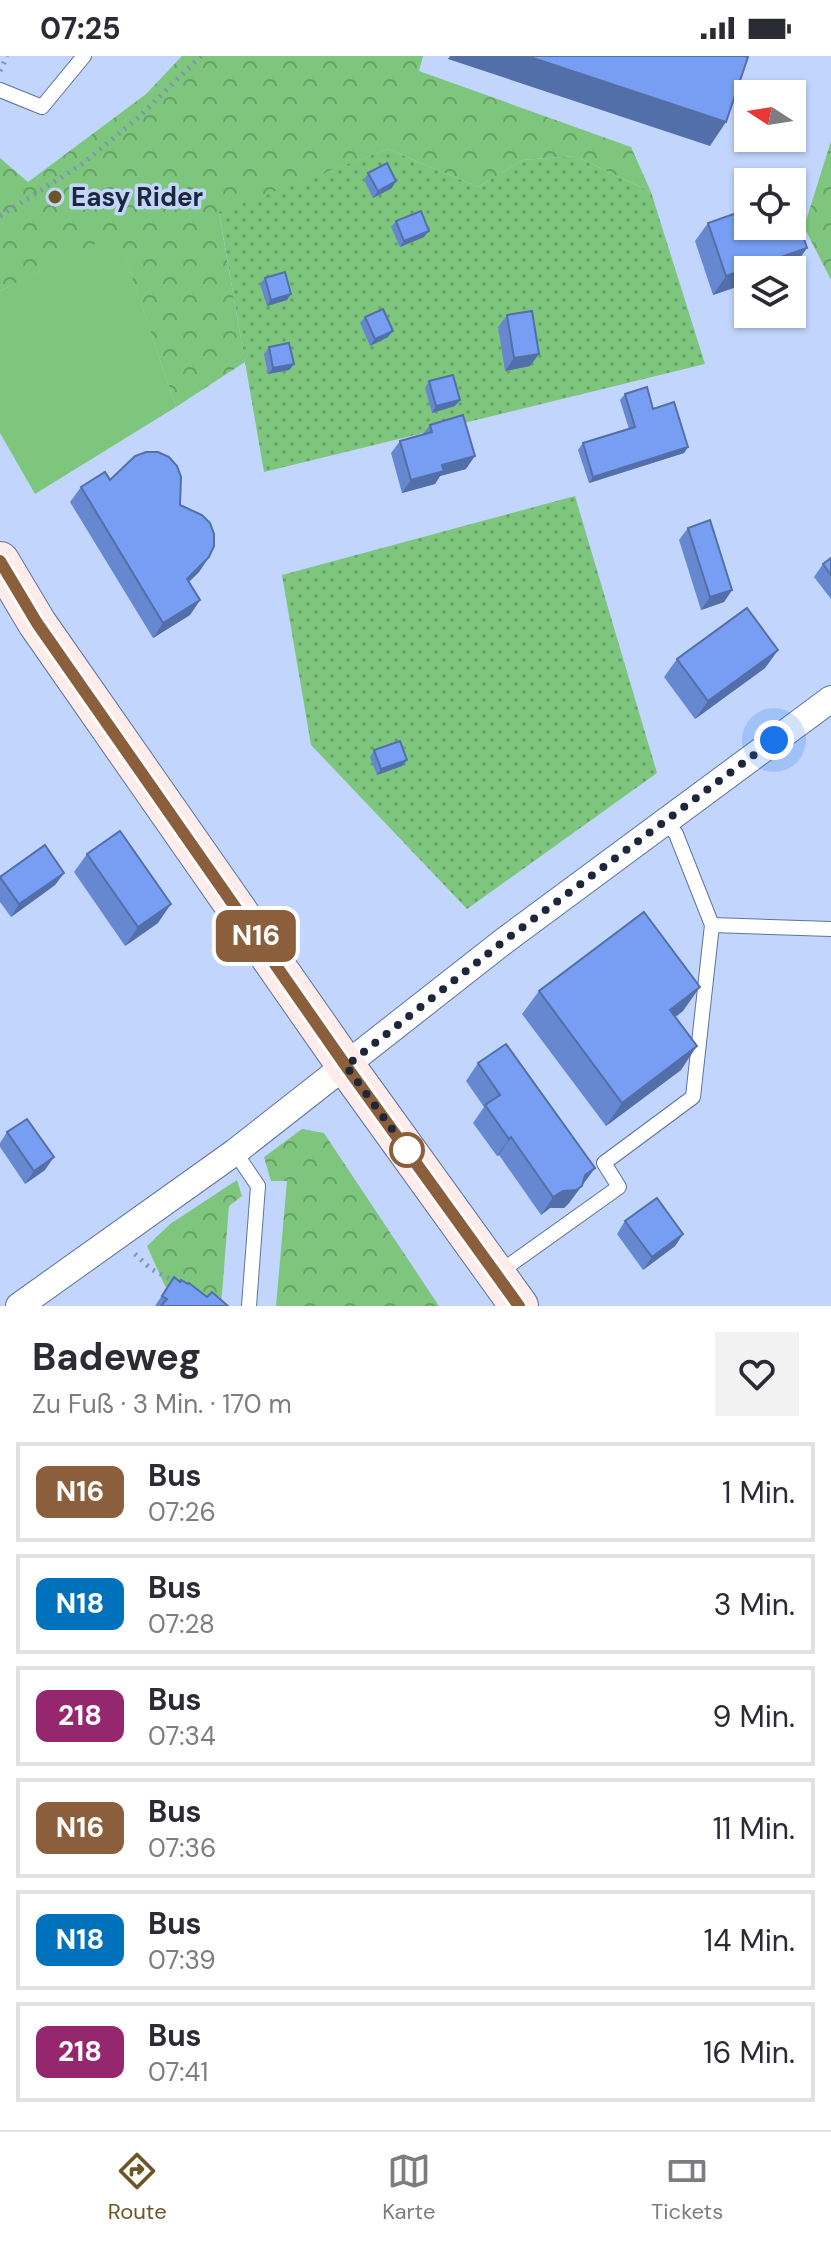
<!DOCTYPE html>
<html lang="de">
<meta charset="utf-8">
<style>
:root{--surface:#fff;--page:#f2f2f3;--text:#2b2b33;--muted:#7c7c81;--line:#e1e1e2;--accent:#6c5626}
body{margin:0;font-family:"DM Sans",sans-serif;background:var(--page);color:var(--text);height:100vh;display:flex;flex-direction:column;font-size:30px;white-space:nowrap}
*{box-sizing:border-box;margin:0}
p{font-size:26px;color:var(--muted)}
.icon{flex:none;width:44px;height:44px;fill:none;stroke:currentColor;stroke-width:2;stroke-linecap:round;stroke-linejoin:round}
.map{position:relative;height:1250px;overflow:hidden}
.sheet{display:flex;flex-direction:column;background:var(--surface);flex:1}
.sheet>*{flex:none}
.badge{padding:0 16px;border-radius:12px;font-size:28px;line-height:52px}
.needle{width:52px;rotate:282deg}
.controls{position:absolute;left:734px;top:24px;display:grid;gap:16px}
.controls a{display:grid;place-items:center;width:72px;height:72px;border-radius:0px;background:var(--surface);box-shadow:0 2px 6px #0004;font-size:40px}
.you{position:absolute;width:40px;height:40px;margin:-20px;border:6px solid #fff;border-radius:50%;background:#1a73e8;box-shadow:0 0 0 12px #1a73e833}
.map>.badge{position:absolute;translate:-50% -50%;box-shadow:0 0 0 4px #fff}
.round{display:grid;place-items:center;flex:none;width:84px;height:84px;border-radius:0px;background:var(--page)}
.headline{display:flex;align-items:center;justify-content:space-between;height:136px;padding:0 32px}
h1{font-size:38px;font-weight:700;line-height:60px}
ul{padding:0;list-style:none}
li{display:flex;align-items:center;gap:24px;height:100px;margin:0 16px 12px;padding:0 16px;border:4px solid var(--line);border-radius:0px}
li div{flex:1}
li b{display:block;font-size:30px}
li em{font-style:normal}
li .badge{min-width:88px;font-weight:700;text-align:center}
.status{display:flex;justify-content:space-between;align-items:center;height:56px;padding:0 40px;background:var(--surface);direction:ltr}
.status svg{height:22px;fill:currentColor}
.tab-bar{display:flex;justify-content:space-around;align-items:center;height:112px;border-top:2px solid var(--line);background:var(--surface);font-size:22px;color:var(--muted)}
.tab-bar a{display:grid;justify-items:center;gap:4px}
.tab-bar .on{color:var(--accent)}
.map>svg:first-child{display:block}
.grass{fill:#7ec67e}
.forest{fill:url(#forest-crowns)}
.garden{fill:url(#garden-dots)}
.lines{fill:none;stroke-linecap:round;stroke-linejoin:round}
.service-casing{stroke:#5e739f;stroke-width:16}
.minor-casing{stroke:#5e739f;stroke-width:28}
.secondary-casing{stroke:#5e739f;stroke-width:40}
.path{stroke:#8292b1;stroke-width:5;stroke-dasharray:2 6;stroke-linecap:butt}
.service{stroke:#fff;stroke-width:14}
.minor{stroke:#fff;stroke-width:26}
.secondary{stroke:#fdecea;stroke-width:38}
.wall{fill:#6688d0}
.shaded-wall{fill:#536fa9}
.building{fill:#779ef2;stroke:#536fa9;stroke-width:2}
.line-casing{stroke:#fff;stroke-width:18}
.line{stroke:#8b5e3c;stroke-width:12}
.walk{stroke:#1e2739;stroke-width:8;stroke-dasharray:0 14.4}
.poi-dot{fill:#6c5626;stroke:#c2d6fd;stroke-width:3}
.stop-dot{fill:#fff;stroke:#8b5e3c;stroke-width:4}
.labels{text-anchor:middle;stroke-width:7;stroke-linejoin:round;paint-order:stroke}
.poi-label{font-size:26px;font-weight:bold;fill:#1e2739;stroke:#c2d6fd;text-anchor:start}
</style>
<div class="status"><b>07:25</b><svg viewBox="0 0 49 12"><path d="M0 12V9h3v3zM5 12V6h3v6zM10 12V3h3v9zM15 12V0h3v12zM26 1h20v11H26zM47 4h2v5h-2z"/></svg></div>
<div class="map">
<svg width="831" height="1250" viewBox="0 0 831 1250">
<defs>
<pattern id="forest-crowns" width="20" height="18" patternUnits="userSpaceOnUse" patternTransform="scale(2)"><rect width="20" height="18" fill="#7ec67e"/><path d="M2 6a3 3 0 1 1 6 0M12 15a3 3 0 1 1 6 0" fill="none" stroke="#67a168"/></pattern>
<pattern id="garden-dots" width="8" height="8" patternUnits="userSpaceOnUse" patternTransform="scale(2)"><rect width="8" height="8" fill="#7ec67e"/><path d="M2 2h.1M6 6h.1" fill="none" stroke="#67a168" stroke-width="1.8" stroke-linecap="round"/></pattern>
</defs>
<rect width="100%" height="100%" fill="#c2d6fd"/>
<!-- grass -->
<polygon class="grass" points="117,176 176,351 35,438 0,377 0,235"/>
<!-- forest -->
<g class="forest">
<polygon points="182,0 423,0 419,15 631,91 651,136 575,100 523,104 478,131 388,93 219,157 245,306 176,351 117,177 0,235 0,102 28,126 146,38"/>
<polygon points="831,85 831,224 804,171"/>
<polygon points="302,1073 324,1077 439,1250 276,1250 287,1125 271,1125 264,1101"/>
<polygon points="237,1124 242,1140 229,1150 221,1250 206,1250 165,1230 147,1190 170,1168"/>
</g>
<!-- garden -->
<g class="garden">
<polygon points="388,93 478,131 523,104 575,100 651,136 705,308 264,416 219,156"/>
<polygon points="575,440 657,717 467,853 311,689 282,519"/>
</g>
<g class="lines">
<!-- service casing -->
<g class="service-casing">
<g id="service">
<polyline points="0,34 42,51 84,0"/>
<polyline points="712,869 831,873"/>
<polyline points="235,1096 258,1130 249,1250"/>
<polyline points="497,1218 619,1131 604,1107 693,1041 712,869 676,778 665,765"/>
</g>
</g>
<!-- minor casing -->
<g class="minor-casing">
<polyline id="minor" points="19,1250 235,1096 504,885 831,643"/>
</g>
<!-- secondary casing -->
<g class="secondary-casing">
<polyline id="secondary" points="0,505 37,567 346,1010 519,1250"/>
</g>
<!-- path -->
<g class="path">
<polyline points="0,15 7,0"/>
<polyline points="0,160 81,109 139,61 201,0"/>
<polyline points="135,1198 151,1213 176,1226"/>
</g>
<!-- service -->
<use href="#service" class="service"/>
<!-- minor -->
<use href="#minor" class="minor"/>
<!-- secondary -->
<use href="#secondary" class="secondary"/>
</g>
<!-- wall -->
<g class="wall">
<polygon points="368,117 392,132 373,142 364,124"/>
<polygon points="396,165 424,181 400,191 391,171"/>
<polygon points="708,167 794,211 713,239 695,185"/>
<polygon points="265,222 287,244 267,250 260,228"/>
<polygon points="507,259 530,310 505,315 498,271"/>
<polygon points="365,261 388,281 370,290 360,267"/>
<polygon points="269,291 294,308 289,314 268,318 264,298"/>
<polygon points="429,325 455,350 432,357 425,332"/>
<polygon points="625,338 653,353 688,391 684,397 589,427 578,394 583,387 629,373 620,344"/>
<polygon points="430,369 466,413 440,420 435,428 402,437 391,397 400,385 423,378"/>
<polygon points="110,424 180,449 209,501 199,516 189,526 200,544 190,559 153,582 70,446 81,431"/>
<polygon points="688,472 732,534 724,546 701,554 679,484"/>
<polygon points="831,502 831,543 814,521 823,508"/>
<polygon points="778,594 765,612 695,663 664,621 677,603"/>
<polygon points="374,694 407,704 402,710 377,719 370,701"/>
<polygon points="87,798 158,867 125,890 74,816"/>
<polygon points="64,817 55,829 11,861 0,846 0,821"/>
<polygon points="539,935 683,955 675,961 681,1014 606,1070 522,958"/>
<polygon points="478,1007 595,1112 569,1147 564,1152 550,1152 541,1159 499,1099 497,1100 473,1067 484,1051 466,1025"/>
<polygon points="7,1076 45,1114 25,1128 0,1091 0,1087"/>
<polygon points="625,1165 683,1178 675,1190 643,1214 617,1178"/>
<polygon points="174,1221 207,1241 228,1250 155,1250"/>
</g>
<!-- shaded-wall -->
<g class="shaded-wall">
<polygon points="450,0 527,0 726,66 710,90 448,3"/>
<polygon points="396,125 392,132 373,142 378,135"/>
<polygon points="429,175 424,181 400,191 404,185"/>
<polygon points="807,192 794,211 785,214 748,214 748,227 713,239 726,220"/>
<polygon points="291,238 287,244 267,250 271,244"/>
<polygon points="393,275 388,281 370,290 375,283"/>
<polygon points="539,298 530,310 505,315 514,302"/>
<polygon points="294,308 289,314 268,318 273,312"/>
<polygon points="460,344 455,350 432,357 436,350"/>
<polygon points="688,391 684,397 589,427 593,421"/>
<polygon points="475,400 466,413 440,420 435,428 402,437 411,424 442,409"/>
<polygon points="209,501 199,516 177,537 187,523"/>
<polygon points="732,534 724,546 701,554 710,541"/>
<polygon points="200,544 190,559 153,582 163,567"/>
<polygon points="778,594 765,612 695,663 708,645"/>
<polygon points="407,704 402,710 377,719 381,713"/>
<polygon points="64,817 55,829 11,861 19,848"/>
<polygon points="171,848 158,867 125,890 138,871"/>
<polygon points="700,931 683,955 654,977 670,954"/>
<polygon points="697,990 681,1014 606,1070 622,1047"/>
<polygon points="511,1081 499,1099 497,1100 509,1083"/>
<polygon points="54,1101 45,1114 25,1128 34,1115"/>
<polygon points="595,1112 569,1147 564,1152 550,1152 541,1159 553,1141"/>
<polygon points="683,1178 675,1190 643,1214 652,1201"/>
</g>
<!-- building -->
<g class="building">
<polygon points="527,0 744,0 748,1 726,66"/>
<polygon points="387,107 396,125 378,135 368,117"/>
<polygon points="792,148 807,192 726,220 708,167 748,153 748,170 792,170"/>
<polygon points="421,155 429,175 404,185 396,165"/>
<polygon points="285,216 291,238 271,244 265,222"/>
<polygon points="383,253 393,275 375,283 365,261"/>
<polygon points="532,255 539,298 514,302 507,259"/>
<polygon points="289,287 294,308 273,312 269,291"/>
<polygon points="453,319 460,344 436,350 429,325"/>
<polygon points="647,331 653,353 674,346 688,391 593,421 583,387 635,371 625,338"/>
<polygon points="463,359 475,400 442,409 444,415 411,424 400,385 432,376 430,369"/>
<polygon points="146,396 158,396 169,401 177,410 181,421 180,449 202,459 210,467 214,478 214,490 209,501 187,523 200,544 163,567 81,431 105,416 110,424 135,400"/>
<polygon points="710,464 732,534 710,541 688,472"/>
<polygon points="831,502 831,519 823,508"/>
<polygon points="747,552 778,594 708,645 677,603"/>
<polygon points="400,685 407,704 381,713 374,694"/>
<polygon points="120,775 171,848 138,871 87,798"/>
<polygon points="45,789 64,817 19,848 0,821"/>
<polygon points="644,856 700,931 670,954 697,990 622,1047 539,935"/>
<polygon points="506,988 595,1112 585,1119 582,1130 576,1134 563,1135 553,1141 511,1081 509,1083 485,1049 500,1039 478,1007"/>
<polygon points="27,1063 54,1101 34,1115 7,1076"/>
<polygon points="657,1142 683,1178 652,1201 625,1165"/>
<polygon points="174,1221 180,1226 181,1224 188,1228 189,1227 207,1241 212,1236 228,1250 161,1250 167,1243 162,1240"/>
</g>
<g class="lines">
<!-- line casing -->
<g class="line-casing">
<polyline id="line" points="0,505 37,567 346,1010 519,1250"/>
</g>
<!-- line -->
<use href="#line" class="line"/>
<!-- walk -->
<polyline class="walk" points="407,1094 408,1095 346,1010 504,885 774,684"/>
</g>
<!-- markers -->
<circle class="poi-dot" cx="55" cy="141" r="8"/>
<circle class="stop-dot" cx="407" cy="1094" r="16"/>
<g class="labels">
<!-- poi labels -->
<g class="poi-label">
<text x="71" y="150">Easy Rider</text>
</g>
</g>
</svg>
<div class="controls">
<a><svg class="needle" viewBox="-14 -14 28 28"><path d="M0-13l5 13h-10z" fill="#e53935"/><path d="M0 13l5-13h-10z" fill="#7c7c81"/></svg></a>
<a><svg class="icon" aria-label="locate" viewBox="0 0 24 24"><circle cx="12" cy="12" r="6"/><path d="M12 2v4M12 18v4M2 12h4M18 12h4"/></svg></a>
<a><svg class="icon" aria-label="layers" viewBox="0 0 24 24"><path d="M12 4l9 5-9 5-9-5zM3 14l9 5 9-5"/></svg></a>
</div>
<div class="you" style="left:774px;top:684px"></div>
<b class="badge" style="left:256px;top:880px;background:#8b5e3c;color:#fff">N16</b>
</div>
<section class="sheet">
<div class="headline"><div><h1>Badeweg</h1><p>Zu Fuß · 3 Min. · 170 m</p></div><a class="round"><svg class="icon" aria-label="heart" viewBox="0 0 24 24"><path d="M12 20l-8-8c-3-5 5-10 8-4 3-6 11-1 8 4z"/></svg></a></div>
<ul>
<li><span class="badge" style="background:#8b5e3c;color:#fff">N16</span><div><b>Bus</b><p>07:26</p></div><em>1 Min.</em></li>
<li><span class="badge" style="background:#0072bc;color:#fff">N18</span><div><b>Bus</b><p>07:28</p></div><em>3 Min.</em></li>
<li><span class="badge" style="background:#95276e;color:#fff">218</span><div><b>Bus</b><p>07:34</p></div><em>9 Min.</em></li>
<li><span class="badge" style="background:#8b5e3c;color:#fff">N16</span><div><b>Bus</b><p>07:36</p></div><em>11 Min.</em></li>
<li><span class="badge" style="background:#0072bc;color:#fff">N18</span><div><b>Bus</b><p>07:39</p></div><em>14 Min.</em></li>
<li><span class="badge" style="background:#95276e;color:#fff">218</span><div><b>Bus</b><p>07:41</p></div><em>16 Min.</em></li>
</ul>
</section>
<nav class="tab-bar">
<a class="on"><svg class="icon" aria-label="directions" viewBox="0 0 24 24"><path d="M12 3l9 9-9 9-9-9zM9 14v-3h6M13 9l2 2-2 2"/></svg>Route</a>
<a><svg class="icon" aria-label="map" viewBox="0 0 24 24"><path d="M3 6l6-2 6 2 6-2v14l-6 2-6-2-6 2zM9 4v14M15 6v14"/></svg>Karte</a>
<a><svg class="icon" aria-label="tickets" viewBox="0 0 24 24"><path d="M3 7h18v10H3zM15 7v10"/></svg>Tickets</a>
</nav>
